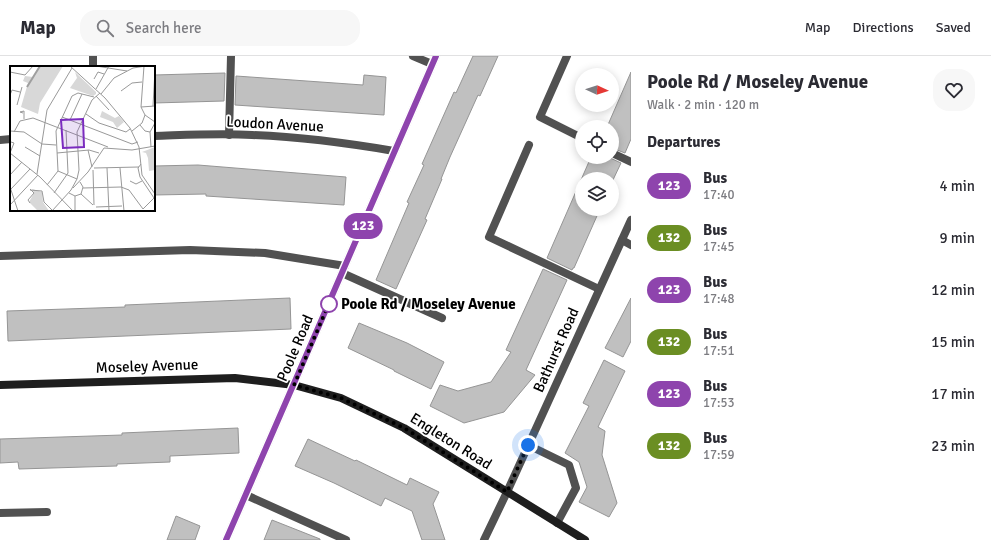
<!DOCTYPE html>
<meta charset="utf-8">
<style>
:root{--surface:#fff;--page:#f7f7f7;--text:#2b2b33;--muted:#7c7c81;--line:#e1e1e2}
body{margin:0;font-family:Signika,sans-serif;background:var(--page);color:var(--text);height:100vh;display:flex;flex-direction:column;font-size:15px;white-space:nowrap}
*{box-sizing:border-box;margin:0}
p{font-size:13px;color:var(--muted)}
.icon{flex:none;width:22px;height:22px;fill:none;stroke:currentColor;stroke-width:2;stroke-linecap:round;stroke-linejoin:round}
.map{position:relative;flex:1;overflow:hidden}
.sheet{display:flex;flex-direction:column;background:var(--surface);width:360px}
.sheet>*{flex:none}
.badge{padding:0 8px;border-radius:13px;font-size:14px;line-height:26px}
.needle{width:26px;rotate:93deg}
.fabs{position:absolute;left:575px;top:12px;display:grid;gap:8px}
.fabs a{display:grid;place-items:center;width:44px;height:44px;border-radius:50%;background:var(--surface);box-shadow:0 2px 10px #0003;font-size:20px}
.you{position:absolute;width:20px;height:20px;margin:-10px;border:3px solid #fff;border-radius:50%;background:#1a73e8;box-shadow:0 0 0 6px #1a73e833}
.map>.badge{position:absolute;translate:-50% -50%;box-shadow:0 0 0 2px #fff}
h2{padding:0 16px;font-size:15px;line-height:36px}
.round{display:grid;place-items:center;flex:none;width:42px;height:42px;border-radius:16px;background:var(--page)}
.overview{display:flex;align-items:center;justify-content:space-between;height:68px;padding:0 16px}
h1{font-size:19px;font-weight:700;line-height:30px}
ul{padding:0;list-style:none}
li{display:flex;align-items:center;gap:12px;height:52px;padding:0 16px}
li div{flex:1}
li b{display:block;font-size:15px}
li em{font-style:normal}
li .badge{min-width:44px;font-weight:700;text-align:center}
header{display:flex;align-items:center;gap:24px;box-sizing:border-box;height:56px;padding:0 20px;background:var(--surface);border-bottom:1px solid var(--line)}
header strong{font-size:19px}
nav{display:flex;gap:22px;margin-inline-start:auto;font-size:14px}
.search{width:280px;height:36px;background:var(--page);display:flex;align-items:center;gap:10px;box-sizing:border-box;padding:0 14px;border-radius:16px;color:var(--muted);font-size:15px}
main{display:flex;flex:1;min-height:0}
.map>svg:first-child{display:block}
.building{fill:#c0c0c0;stroke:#959595}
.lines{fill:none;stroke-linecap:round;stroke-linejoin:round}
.lane{stroke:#515151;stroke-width:8}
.street{stroke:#515151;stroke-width:8}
.secondary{stroke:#1e1e1e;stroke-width:8}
.line-casing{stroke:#fff;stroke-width:9}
.line{stroke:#8e44ad;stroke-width:6}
.walk{stroke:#000;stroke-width:4;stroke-dasharray:0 7.2}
.stop-dot{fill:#fff;stroke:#8e44ad;stroke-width:2}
.labels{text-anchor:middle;stroke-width:3.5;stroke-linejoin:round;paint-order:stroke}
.street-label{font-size:15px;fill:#000;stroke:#fff}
.stop-label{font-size:15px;font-weight:bold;fill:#000;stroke:#fff;text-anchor:start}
.inset-river{fill:none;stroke:#9f9f9f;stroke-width:2}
.inset-road{fill:none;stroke:#999;stroke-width:1}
.view{fill:#7b2cbf;fill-opacity:0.15;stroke:#7b2cbf;stroke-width:2}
.inset-edge{fill:none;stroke:#000;stroke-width:2}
</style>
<header>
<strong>Map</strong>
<div class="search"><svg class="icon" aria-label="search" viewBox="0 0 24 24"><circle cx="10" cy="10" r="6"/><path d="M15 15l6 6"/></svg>Search here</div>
<nav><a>Map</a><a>Directions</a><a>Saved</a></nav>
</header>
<main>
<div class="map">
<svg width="631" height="484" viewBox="0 0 631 484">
<rect width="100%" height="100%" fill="#fff"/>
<!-- building -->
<g class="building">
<polygon points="473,0 498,0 480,40 478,39 450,101 441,123 442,123 425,163 427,164 396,233 376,224 409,147 407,146 424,109 422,108 454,36 456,37"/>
<polygon points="631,16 631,83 625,97 612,92 612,71 607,71"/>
<polygon points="225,17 224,45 154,47 154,19"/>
<polygon points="364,19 386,21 384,59 235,49 236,20 363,29"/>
<polygon points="591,101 608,101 621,107 612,126 612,123 582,123 582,153 600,153 574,212 573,212 572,214 547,202"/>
<polygon points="198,109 346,121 344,149 206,140 206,138 154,139 154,110"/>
<polygon points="543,213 567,224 526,314 535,319 504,356 464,367 430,350 440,329 458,335 491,326 511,296 506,294"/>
<polygon points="290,242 291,273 8,285 7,255 125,251 125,249"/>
<polygon points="631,242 631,285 623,301 605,292"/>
<polygon points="359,267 407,287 444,306 431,333 394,315 394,314 348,292"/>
<polygon points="604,304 625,315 598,371 605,375 602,399 617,447 609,461 579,446 587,431 579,406 565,397 589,350 583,347"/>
<polygon points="238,372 239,397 170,400 170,406 117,408 117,410 19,413 18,406 0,407 0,383 122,379 122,377"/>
<polygon points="308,383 355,405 356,404 407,429 410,422 439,436 433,448 445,484 422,484 412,455 385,442 381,450 334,427 295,410"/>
<polygon points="176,460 200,470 195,484 167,484"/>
<polygon points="272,464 320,483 320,484 264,484"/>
</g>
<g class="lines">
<!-- lane -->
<g class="lane">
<polyline points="93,0 93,11"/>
<polyline points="413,0 432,8"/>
<polyline points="567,0 540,61 582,82"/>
<polyline points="229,79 231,0"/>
<polyline points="529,89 489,181 599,233"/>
<polyline points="612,97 631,106"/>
<polyline points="0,200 190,194 265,197 345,210"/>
<polyline points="342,217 442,262"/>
<polyline points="528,389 569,409 576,432 557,467"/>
<polyline points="246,439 346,484"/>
<polyline points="0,457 47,456"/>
</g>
<!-- street -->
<g class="street">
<path d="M154,80C186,79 219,77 252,79C300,81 347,87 394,95"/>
<polyline points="0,84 11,83"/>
<polyline points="622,184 631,189"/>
<polyline points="226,484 436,0"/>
<polyline points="484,484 507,436 631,164"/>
</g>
<!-- secondary -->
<polyline class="secondary" points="0,329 235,322 294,329 341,342 404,372 585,484"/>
</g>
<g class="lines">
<!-- line casing -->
<g class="line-casing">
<polyline id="line" points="226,484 436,0"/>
</g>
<!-- line -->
<use href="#line" class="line"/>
<!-- walk -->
<polyline class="walk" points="329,248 330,245 294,329 341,342 404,372 507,436 528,389"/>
</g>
<!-- markers -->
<circle class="stop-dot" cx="329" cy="248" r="8"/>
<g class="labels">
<!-- street labels -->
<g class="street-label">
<text transform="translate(275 68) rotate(3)" y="5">Loudon Avenue</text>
<text transform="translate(295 292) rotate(-67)" y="5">Poole Road</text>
<text transform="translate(556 294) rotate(-66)" y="5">Bathurst Road</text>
<text transform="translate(147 310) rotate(-2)" y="5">Moseley Avenue</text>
<text transform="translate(451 385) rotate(32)" y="5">Engleton Road</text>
</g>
<!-- stop labels -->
<g class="stop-label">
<text x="341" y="253">Poole Rd / Moseley Avenue</text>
</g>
</g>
<!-- overview -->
<g transform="translate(10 10)">
<rect width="145" height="145" fill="#fff"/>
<path d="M29,0H53L30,37L28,48L11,41L18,17L13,15L15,10L23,11ZM65,6L86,26V28L83,30L60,22L67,12ZM92,45L105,52L109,50L114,56L107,62L103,56L90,51ZM145,81V104L139,105L138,92L136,87L132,86ZM22,123L32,126L33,136L39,145H28L19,136L24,127Z" fill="#d8d8d8"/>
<path class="inset-river" d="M17,21L30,0"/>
<path class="inset-road" d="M60,0L95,32L120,62L129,81L132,109L145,128M86,0L117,5M134,0L131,41L135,49L145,56M0,6L15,9L23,0M84,13L88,6L94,8M86,23L99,0M111,25L122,17L132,16M91,28L104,12L123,2L136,0M0,29L2,24L10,26M86,30L99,44M7,39L12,21M143,40L145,4M131,41L145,40M13,47L10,46L14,45V53M76,48L89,57L116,66L120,63M52,51L122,78L128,76M60,54L72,28M130,59L135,65L140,66M0,65L14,66L32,78L46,79M122,65L132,57L135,49M4,66L10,55L23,52L98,81M15,81L30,90M141,81L140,66L145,57M78,84L82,101M0,87L30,111L63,145M0,87L4,77L1,76M47,87L79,84L89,87M84,102L129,101M97,102L99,145M110,102L114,145M83,104L84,139M48,105L67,113M27,108L37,44L62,2M0,109L12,96M120,115L126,118L132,115M37,119L48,105L46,65L62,30L68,27L84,31M0,121L8,145M63,122L78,106L94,82L122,84L145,80M73,122L111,121L119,124L133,143L144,132L130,111L128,102L131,98M1,123L20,103M20,124L32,125L34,136L42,144M44,127L58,107L56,64M59,127L65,130L71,128L73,121L70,116M71,128L83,139M65,130V145M20,137L18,134L24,127L20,123M0,139L28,109M86,141L112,140M42,145L61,124L67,113L69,104L67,66L82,34L90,27"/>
<path class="view" d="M73,53L74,81L53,82L51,54Z"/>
<rect width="145" height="145" class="inset-edge"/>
</g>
</svg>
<div class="fabs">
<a><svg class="needle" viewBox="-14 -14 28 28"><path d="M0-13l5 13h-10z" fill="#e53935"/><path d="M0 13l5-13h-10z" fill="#7c7c81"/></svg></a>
<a><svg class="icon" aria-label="locate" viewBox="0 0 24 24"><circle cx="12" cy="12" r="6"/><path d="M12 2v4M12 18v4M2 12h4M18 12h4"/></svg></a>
<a><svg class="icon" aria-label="layers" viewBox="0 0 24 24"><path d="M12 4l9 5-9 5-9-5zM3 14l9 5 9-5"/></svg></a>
</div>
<div class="you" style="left:528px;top:389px"></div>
<b class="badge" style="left:363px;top:170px;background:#8e44ad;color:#fff">123</b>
</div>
<section class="sheet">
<div class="overview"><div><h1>Poole Rd / Moseley Avenue</h1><p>Walk · 2 min · 120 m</p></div><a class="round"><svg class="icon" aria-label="heart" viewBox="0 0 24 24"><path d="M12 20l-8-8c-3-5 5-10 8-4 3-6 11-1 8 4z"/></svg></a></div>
<h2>Departures</h2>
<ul>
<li><span class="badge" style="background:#8e44ad;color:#fff">123</span><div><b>Bus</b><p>17:40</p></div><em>4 min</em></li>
<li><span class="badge" style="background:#6b8e23;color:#fff">132</span><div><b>Bus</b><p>17:45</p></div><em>9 min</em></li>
<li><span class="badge" style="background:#8e44ad;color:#fff">123</span><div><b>Bus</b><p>17:48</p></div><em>12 min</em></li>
<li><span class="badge" style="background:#6b8e23;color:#fff">132</span><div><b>Bus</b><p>17:51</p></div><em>15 min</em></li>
<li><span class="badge" style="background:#8e44ad;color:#fff">123</span><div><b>Bus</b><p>17:53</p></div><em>17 min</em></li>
<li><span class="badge" style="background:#6b8e23;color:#fff">132</span><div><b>Bus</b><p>17:59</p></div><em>23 min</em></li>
</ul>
</section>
</main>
